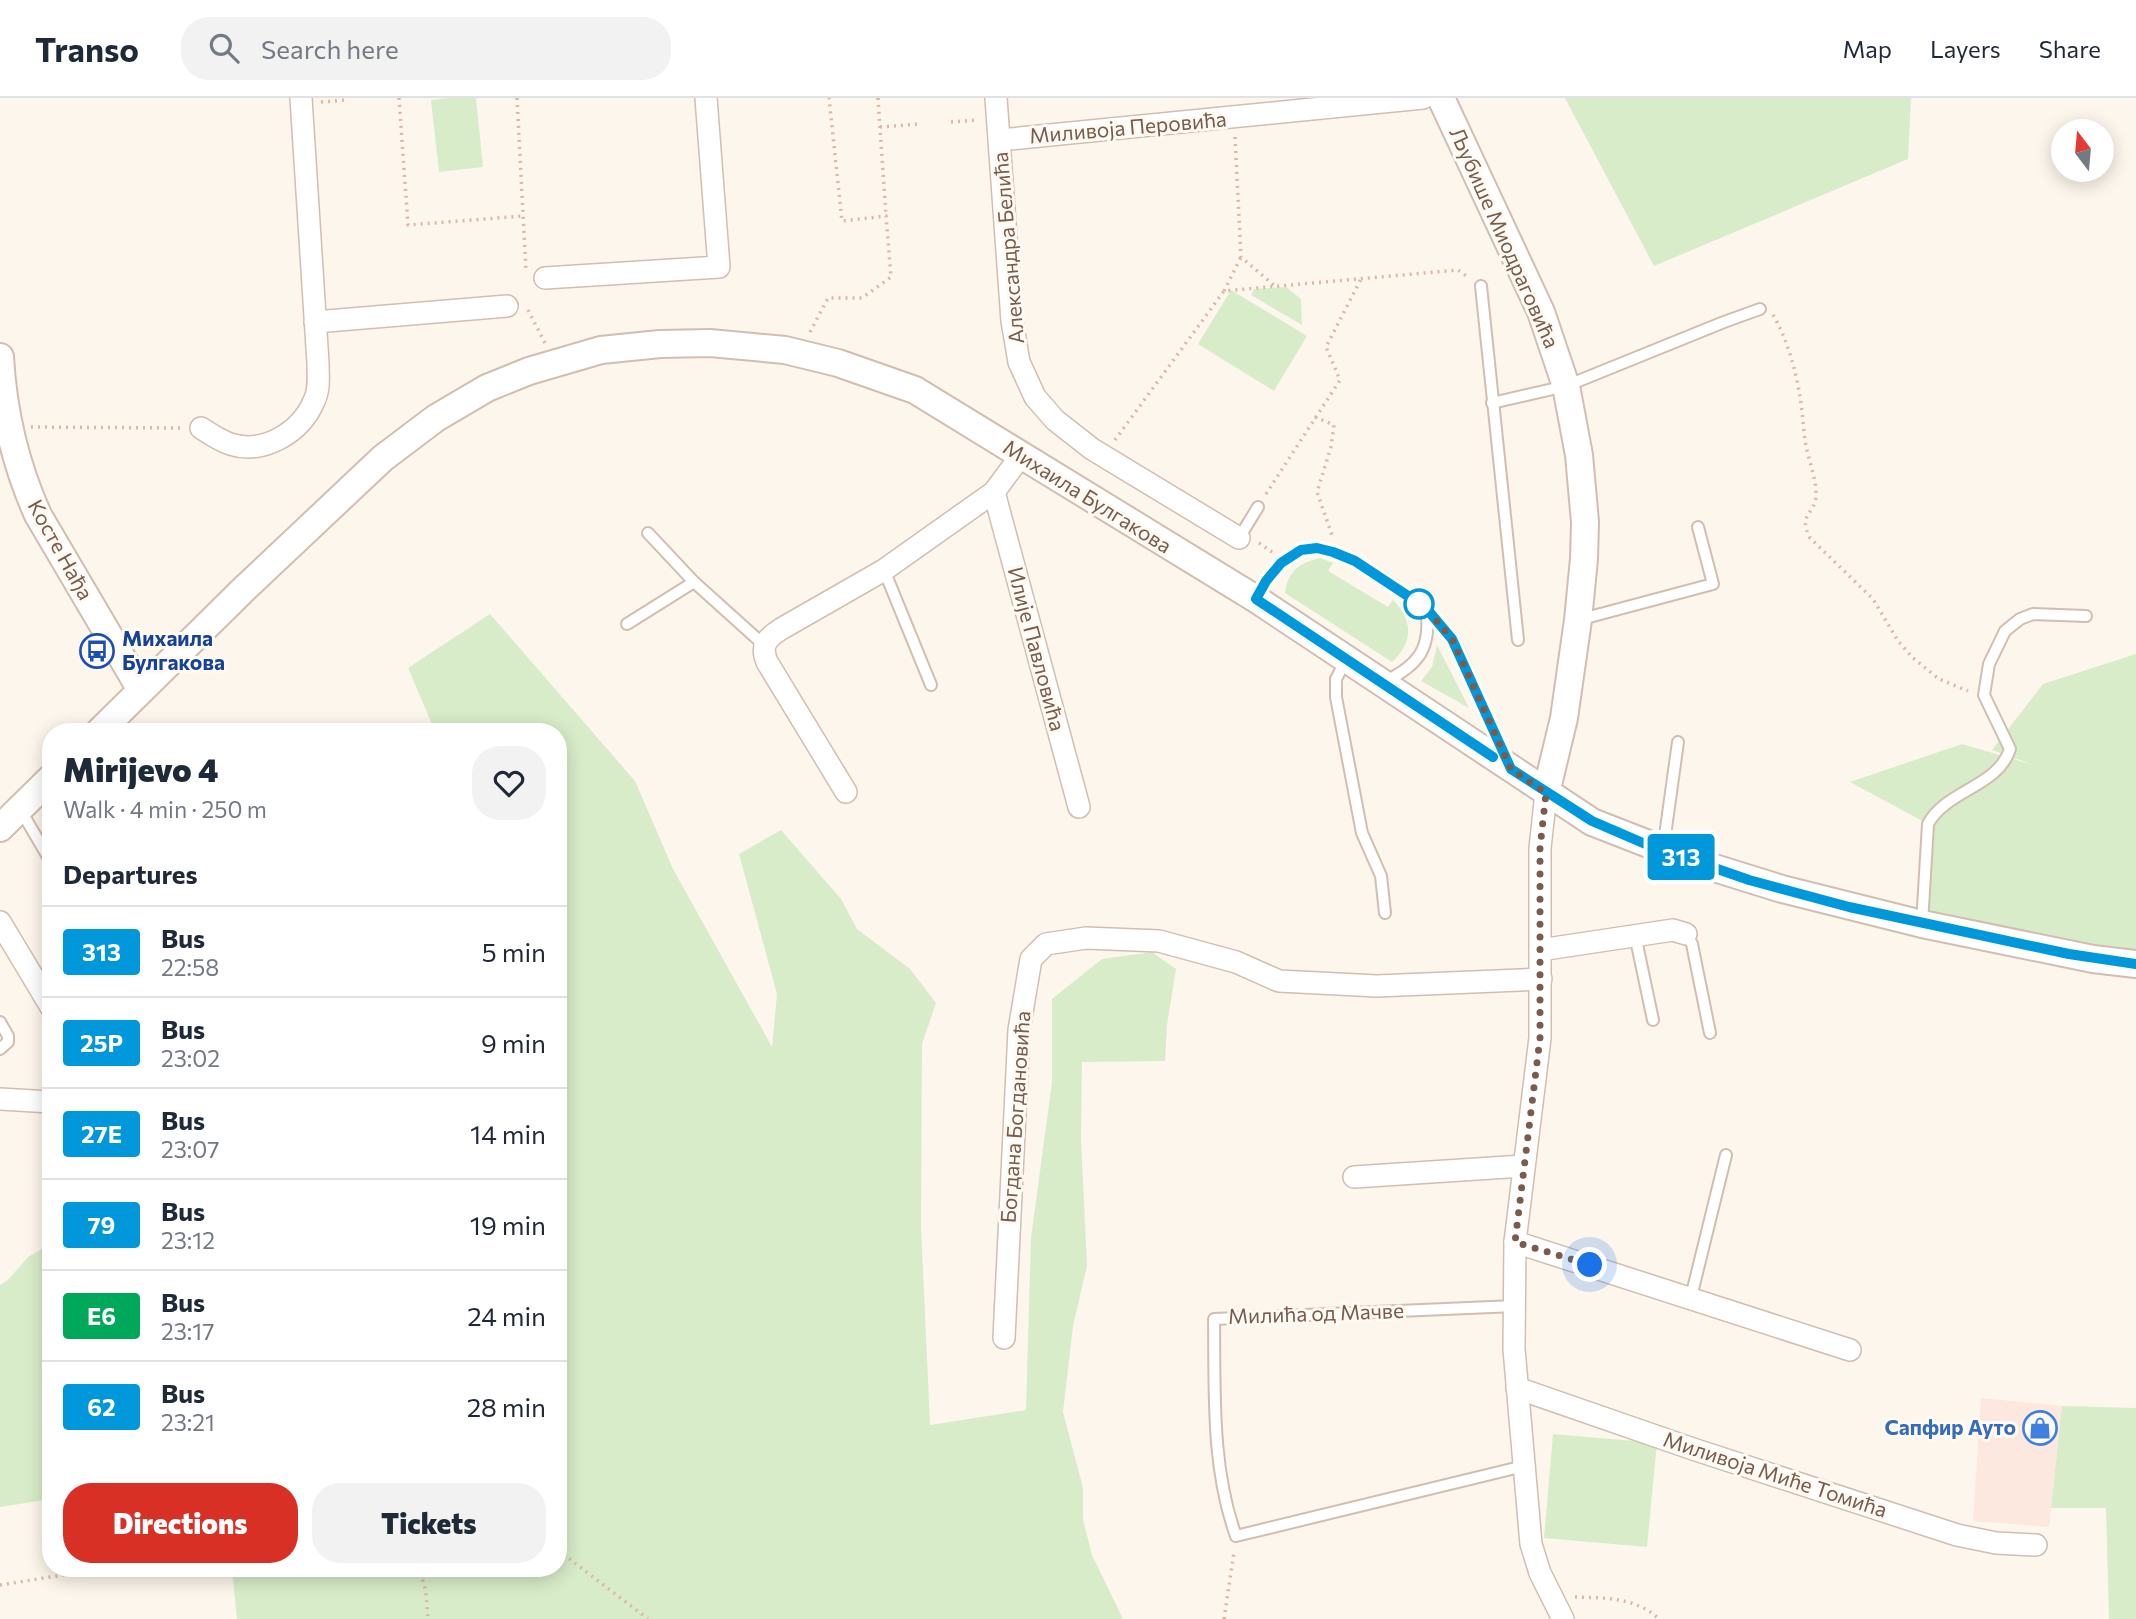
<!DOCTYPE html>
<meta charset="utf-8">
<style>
:root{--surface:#fff;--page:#f2f2f3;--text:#1f2937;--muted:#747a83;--line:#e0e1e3;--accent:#d93025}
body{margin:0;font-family:Commissioner,sans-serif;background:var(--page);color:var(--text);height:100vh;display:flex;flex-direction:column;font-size:26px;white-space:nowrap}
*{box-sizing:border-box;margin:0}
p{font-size:23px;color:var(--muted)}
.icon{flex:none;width:38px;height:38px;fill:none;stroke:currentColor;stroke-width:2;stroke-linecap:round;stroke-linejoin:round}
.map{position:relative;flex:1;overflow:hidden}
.drawer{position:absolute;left:42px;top:625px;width:525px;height:854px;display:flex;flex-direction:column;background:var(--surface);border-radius:28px;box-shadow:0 4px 18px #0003}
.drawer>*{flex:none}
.badge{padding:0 14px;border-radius:5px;font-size:24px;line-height:46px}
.needle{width:46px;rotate:344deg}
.tools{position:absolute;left:2051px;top:21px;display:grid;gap:14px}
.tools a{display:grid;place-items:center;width:63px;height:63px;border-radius:50%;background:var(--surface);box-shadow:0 4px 18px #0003;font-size:35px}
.you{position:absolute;width:35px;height:35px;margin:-18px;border:5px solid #fff;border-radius:50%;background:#1a73e8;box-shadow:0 0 0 10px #1a73e833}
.map>.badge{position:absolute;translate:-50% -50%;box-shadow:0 0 0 4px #fff}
h2{padding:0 21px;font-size:26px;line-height:63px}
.round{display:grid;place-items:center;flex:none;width:74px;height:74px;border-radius:28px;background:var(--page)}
.summary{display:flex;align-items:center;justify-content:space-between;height:119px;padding:0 21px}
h1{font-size:33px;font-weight:800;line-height:52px}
.action{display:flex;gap:14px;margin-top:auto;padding:14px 21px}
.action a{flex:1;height:80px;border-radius:28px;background:var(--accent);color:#fff;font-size:28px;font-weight:800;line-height:80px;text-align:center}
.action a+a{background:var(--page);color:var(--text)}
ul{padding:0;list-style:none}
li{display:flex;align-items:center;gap:21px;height:91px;padding:0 21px;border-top:2px solid var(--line)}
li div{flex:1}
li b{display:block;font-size:26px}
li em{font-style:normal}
li .badge{min-width:77px;font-weight:700;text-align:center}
header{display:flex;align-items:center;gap:42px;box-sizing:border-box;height:98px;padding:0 35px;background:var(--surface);border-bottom:2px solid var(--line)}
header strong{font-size:33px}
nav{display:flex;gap:38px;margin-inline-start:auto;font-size:24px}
.search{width:490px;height:63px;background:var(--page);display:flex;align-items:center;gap:18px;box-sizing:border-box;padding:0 24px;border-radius:28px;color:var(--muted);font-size:26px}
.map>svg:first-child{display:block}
.commercial{fill:#fde8e0}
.green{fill:#d8ecc9}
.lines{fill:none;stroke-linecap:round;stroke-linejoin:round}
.service-casing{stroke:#d1beb0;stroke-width:14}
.minor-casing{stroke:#d1beb0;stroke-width:24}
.tertiary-casing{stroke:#d1beb0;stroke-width:30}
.path{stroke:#d9b8a5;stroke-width:3.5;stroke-dasharray:2 5;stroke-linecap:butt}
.service{stroke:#fff;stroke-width:10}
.minor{stroke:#fff;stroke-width:21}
.tertiary{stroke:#fff;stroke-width:26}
.line-casing{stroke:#fff;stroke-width:16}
.line{stroke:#0098da;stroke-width:10}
.walk{stroke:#7a5c4d;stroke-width:7;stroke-dasharray:0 12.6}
.stop-dot{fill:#fff;stroke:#0098da;stroke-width:3.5}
.labels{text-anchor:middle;stroke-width:6;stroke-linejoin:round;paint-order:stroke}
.street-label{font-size:21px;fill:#7a5c4d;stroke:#fffaf3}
.transit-label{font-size:21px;font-weight:bold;fill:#164399;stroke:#fffaf3;text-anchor:start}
.shop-label{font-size:21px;font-weight:bold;fill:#366cbe;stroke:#fffaf3;text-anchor:end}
</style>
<header>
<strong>Transo</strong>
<div class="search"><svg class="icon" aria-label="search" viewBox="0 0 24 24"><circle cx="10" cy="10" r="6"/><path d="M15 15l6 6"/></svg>Search here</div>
<nav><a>Map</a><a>Layers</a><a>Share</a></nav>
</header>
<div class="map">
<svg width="2136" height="1521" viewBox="0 0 2136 1521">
<rect width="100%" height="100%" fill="#fdf6ec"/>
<!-- commercial -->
<polygon class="commercial" points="1981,1300 2062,1308 2049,1429 1973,1423"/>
<!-- green -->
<g class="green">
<polygon points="449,0 476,0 483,69 439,74 431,2"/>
<polygon points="1565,0 1911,0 1908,61 1654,168"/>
<polygon points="1286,189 1301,201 1302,227 1251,197 1254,191"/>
<polygon points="1231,192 1307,238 1274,293 1198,246"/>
<path d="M1320,460L1333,465L1328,473L1388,509L1393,502C1413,522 1414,544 1392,564L1285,495C1288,472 1300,465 1320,460Z"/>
<polygon points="490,516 635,683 673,771 772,949 777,896 739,756 781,732 841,801 857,831 910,871 936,905 922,946 921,1129 930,1327 1026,1312 1031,1140 1052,984 1052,901 1102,861 1152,854 1176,871 1167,927 1165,963 1082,964 1081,1042 1087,1168 1073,1228 1063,1314 1083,1390 1083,1421 1092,1457 1123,1521 237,1521 232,1470 558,1470 558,634 435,633 408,570"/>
<polygon points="1437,547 1469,610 1421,583 1432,569"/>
<polygon points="2136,556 2136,867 1922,826 1928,726 1850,684 1962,646 2034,667 1992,652 2043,586"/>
<polygon points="51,1146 51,1401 0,1409 0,1187 8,1182 28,1159"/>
<polygon points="2062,1308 2136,1310 2136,1521 2109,1521 2106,1410 2051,1410"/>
<polygon points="1553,1336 1657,1345 1647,1449 1544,1440"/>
</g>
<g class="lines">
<!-- service casing -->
<g class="service-casing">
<g id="service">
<polyline points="1481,188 1518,542"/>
<polyline points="1492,305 1566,288 1724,224 1760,211"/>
<polyline points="648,435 694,484 764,547"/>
<polyline points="1239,440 1258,409"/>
<polyline points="884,472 931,587"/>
<path d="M1256,501C1267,482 1281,459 1303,452C1340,441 1434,511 1453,542C1460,554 1465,568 1471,581C1482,607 1494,633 1506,658"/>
<polyline points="1578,522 1713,486 1698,429"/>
<polyline points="627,526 694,484"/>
<polyline points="1346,562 1336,581 1336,599 1362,735 1381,778 1385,815"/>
<path d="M1384,584C1419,567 1432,550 1426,510"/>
<polyline points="20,711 51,764"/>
<polyline points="1663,752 1678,644"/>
<path d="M1922,826L1928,726C1946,692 1998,689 2010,651L1984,597L1989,566L2005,533L2020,521L2033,516L2086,518"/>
<polyline points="1686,836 1692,846 1710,935"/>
<polyline points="1635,837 1653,922"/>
<polyline points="0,924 8,938 8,944 0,951"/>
<polyline points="1691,1199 1726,1057"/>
<path d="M1515,1208L1214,1221C1215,1293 1211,1369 1236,1438L1524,1368"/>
</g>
</g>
<!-- minor casing -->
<g class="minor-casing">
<g id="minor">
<polyline points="996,0 1012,223 1019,264 1035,299 1055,322 1092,351 1239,440"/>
<polyline points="1000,42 1423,0"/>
<polyline points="545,180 719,169 706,0"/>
<polyline points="315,224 507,208"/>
<path d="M201,330C210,336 219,342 230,346C264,357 301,334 314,303C320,291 318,278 318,265L301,0"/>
<polyline points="994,394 1079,709"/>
<path d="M846,694L767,564C760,547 767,540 781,531L884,472L994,394L1020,359"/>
<polyline points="1546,695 1540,750 1540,940 1515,1144 1514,1251 1531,1446 1540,1475 1563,1521"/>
<polyline points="0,824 51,909"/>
<polyline points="1540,852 1673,832 1686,836"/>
<polyline points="0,1001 51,1004"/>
<polyline points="1354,1079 1523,1068"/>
<polyline points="1515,1144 1850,1252"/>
<polyline points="1004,1240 1019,932 1031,861 1046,846 1086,840 1159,843 1236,864 1279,883 1377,888 1541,881"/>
<polyline points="1517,1290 1693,1351 1957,1437 1996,1445 2036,1447"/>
</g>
</g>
<!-- tertiary casing -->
<g class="tertiary-casing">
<g id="tertiary">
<polyline points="1441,0 1541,214 1566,288 1579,357 1585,424 1584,461 1578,522 1564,620 1546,695"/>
<path d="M0,259C3,312 16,368 38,417L141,592"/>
<polyline points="99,634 243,492 383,360 436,320 487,290 529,273 601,252 660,246 710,245 785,252 838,265 915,292 1256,501 1592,724 1692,763 1782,791 1922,826 2093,861 2136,866"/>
<polyline points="0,730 51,680"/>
</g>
</g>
<!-- path -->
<g class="path">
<polyline points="399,0 408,127 523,118"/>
<polyline points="517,0 526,173"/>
<polyline points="878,0 886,118"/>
<polyline points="321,4 345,2"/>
<polyline points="951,24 977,22"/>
<polyline points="880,29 919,26"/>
<polyline points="1235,39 1241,159 1276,189"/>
<polyline points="1224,193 1241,159"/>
<polyline points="528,212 545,245"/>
<path d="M1773,217C1787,240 1796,273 1800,299C1803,315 1803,332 1806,348C1809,363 1816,380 1816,396C1816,417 1797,415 1810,440L1873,501L1898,543L1913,560L1939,581L1968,593"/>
<polyline points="810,234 828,200 862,200 891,179 886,118 842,123 829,0"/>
<polyline points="1315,319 1334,327 1331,349 1317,394 1333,440"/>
<polyline points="31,329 181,330"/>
<polyline points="1115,342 1224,193 1458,172 1469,180"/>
<polyline points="1266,396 1340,282 1326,249 1361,181"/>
<polyline points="1259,445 1272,454"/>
<polyline points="558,1452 648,1521"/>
<path d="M415,1470C428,1483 426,1503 428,1521"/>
<polyline points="0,1487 107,1470"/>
<path d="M1575,1499C1605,1500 1636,1499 1659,1521"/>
<polyline points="1224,1521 1234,1454"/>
</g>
<!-- service -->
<use href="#service" class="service"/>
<!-- minor -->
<use href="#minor" class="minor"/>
<!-- tertiary -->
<use href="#tertiary" class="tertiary"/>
</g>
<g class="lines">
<!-- line casing -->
<g class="line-casing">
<polyline id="line" points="1493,659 1256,501 1266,483 1281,465 1301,452 1317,450 1333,454 1355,463 1426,510 1452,541 1511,671 1592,723 1643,745 1749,782 1849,809 2069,856 2136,866"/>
</g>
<!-- line -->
<use href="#line" class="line"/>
<!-- walk -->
<polyline class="walk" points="1419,506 1426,510 1452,541 1511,671 1546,695 1540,750 1540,940 1515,1144 1590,1167"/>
</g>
<!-- icons -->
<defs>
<g id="bus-ring" transform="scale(1.75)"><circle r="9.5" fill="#fffaf3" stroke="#1a4fb4" stroke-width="1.5"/><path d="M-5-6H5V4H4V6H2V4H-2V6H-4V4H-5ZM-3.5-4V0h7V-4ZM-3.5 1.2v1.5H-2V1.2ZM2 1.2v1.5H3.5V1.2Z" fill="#1a4fb4"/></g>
<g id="shop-ring" transform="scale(1.75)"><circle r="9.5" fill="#fffaf3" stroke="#3f7fe0" stroke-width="1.5"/><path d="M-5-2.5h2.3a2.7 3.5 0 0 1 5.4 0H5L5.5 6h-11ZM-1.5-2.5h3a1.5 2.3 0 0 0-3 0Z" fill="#3f7fe0"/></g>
</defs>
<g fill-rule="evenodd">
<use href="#bus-ring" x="97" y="553"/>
<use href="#shop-ring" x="2040" y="1330"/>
</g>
<!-- markers -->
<circle class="stop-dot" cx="1419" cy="506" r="14"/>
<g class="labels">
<!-- street labels -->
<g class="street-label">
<text transform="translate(1128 30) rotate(-5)" y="7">Миливоја Перовића</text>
<text transform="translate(1504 140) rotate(66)" y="7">Љубише Миодраговића</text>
<text transform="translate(1009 150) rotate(-95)" y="7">Александра Белића</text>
<text transform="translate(1087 399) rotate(32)" y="7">Михаила Булгакова</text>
<text transform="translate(60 452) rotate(61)" y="7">Косте Нађа</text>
<text transform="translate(1036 551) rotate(75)" y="7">Илије Павловића</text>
<text transform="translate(1016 1019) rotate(-86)" y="7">Богдана Богдановића</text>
<text transform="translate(1316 1216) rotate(-2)" y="7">Милића од Мачве</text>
<text transform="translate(1775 1377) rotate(18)" y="7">Миливоја Миће Томића</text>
</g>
<!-- transit labels -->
<g class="transit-label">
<text x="122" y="548">Михаила<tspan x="122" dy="24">Булгакова</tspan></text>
</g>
<!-- shop labels -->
<g class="shop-label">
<text x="2016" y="1337">Сапфир Ауто</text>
</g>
</g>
</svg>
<div class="tools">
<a><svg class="needle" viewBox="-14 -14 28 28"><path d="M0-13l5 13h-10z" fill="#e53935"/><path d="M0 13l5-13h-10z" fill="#747a83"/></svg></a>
</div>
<div class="you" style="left:1590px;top:1167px"></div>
<b class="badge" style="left:1681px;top:759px;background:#0098da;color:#fff">313</b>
<section class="drawer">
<div class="summary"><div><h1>Mirijevo 4</h1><p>Walk · 4 min · 250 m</p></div><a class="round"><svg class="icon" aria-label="heart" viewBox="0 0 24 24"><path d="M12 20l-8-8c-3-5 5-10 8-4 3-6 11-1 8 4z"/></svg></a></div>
<h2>Departures</h2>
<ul>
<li><span class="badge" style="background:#0098da;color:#fff">313</span><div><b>Bus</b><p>22:58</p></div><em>5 min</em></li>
<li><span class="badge" style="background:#0098da;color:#fff">25P</span><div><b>Bus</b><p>23:02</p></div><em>9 min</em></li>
<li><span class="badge" style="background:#0098da;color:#fff">27E</span><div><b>Bus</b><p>23:07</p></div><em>14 min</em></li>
<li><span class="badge" style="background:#0098da;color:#fff">79</span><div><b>Bus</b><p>23:12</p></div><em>19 min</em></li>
<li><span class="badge" style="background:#00a859;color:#fff">E6</span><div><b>Bus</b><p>23:17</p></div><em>24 min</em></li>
<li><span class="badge" style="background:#0098da;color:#fff">62</span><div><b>Bus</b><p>23:21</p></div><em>28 min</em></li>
</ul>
<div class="action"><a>Directions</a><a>Tickets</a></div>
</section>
</div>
